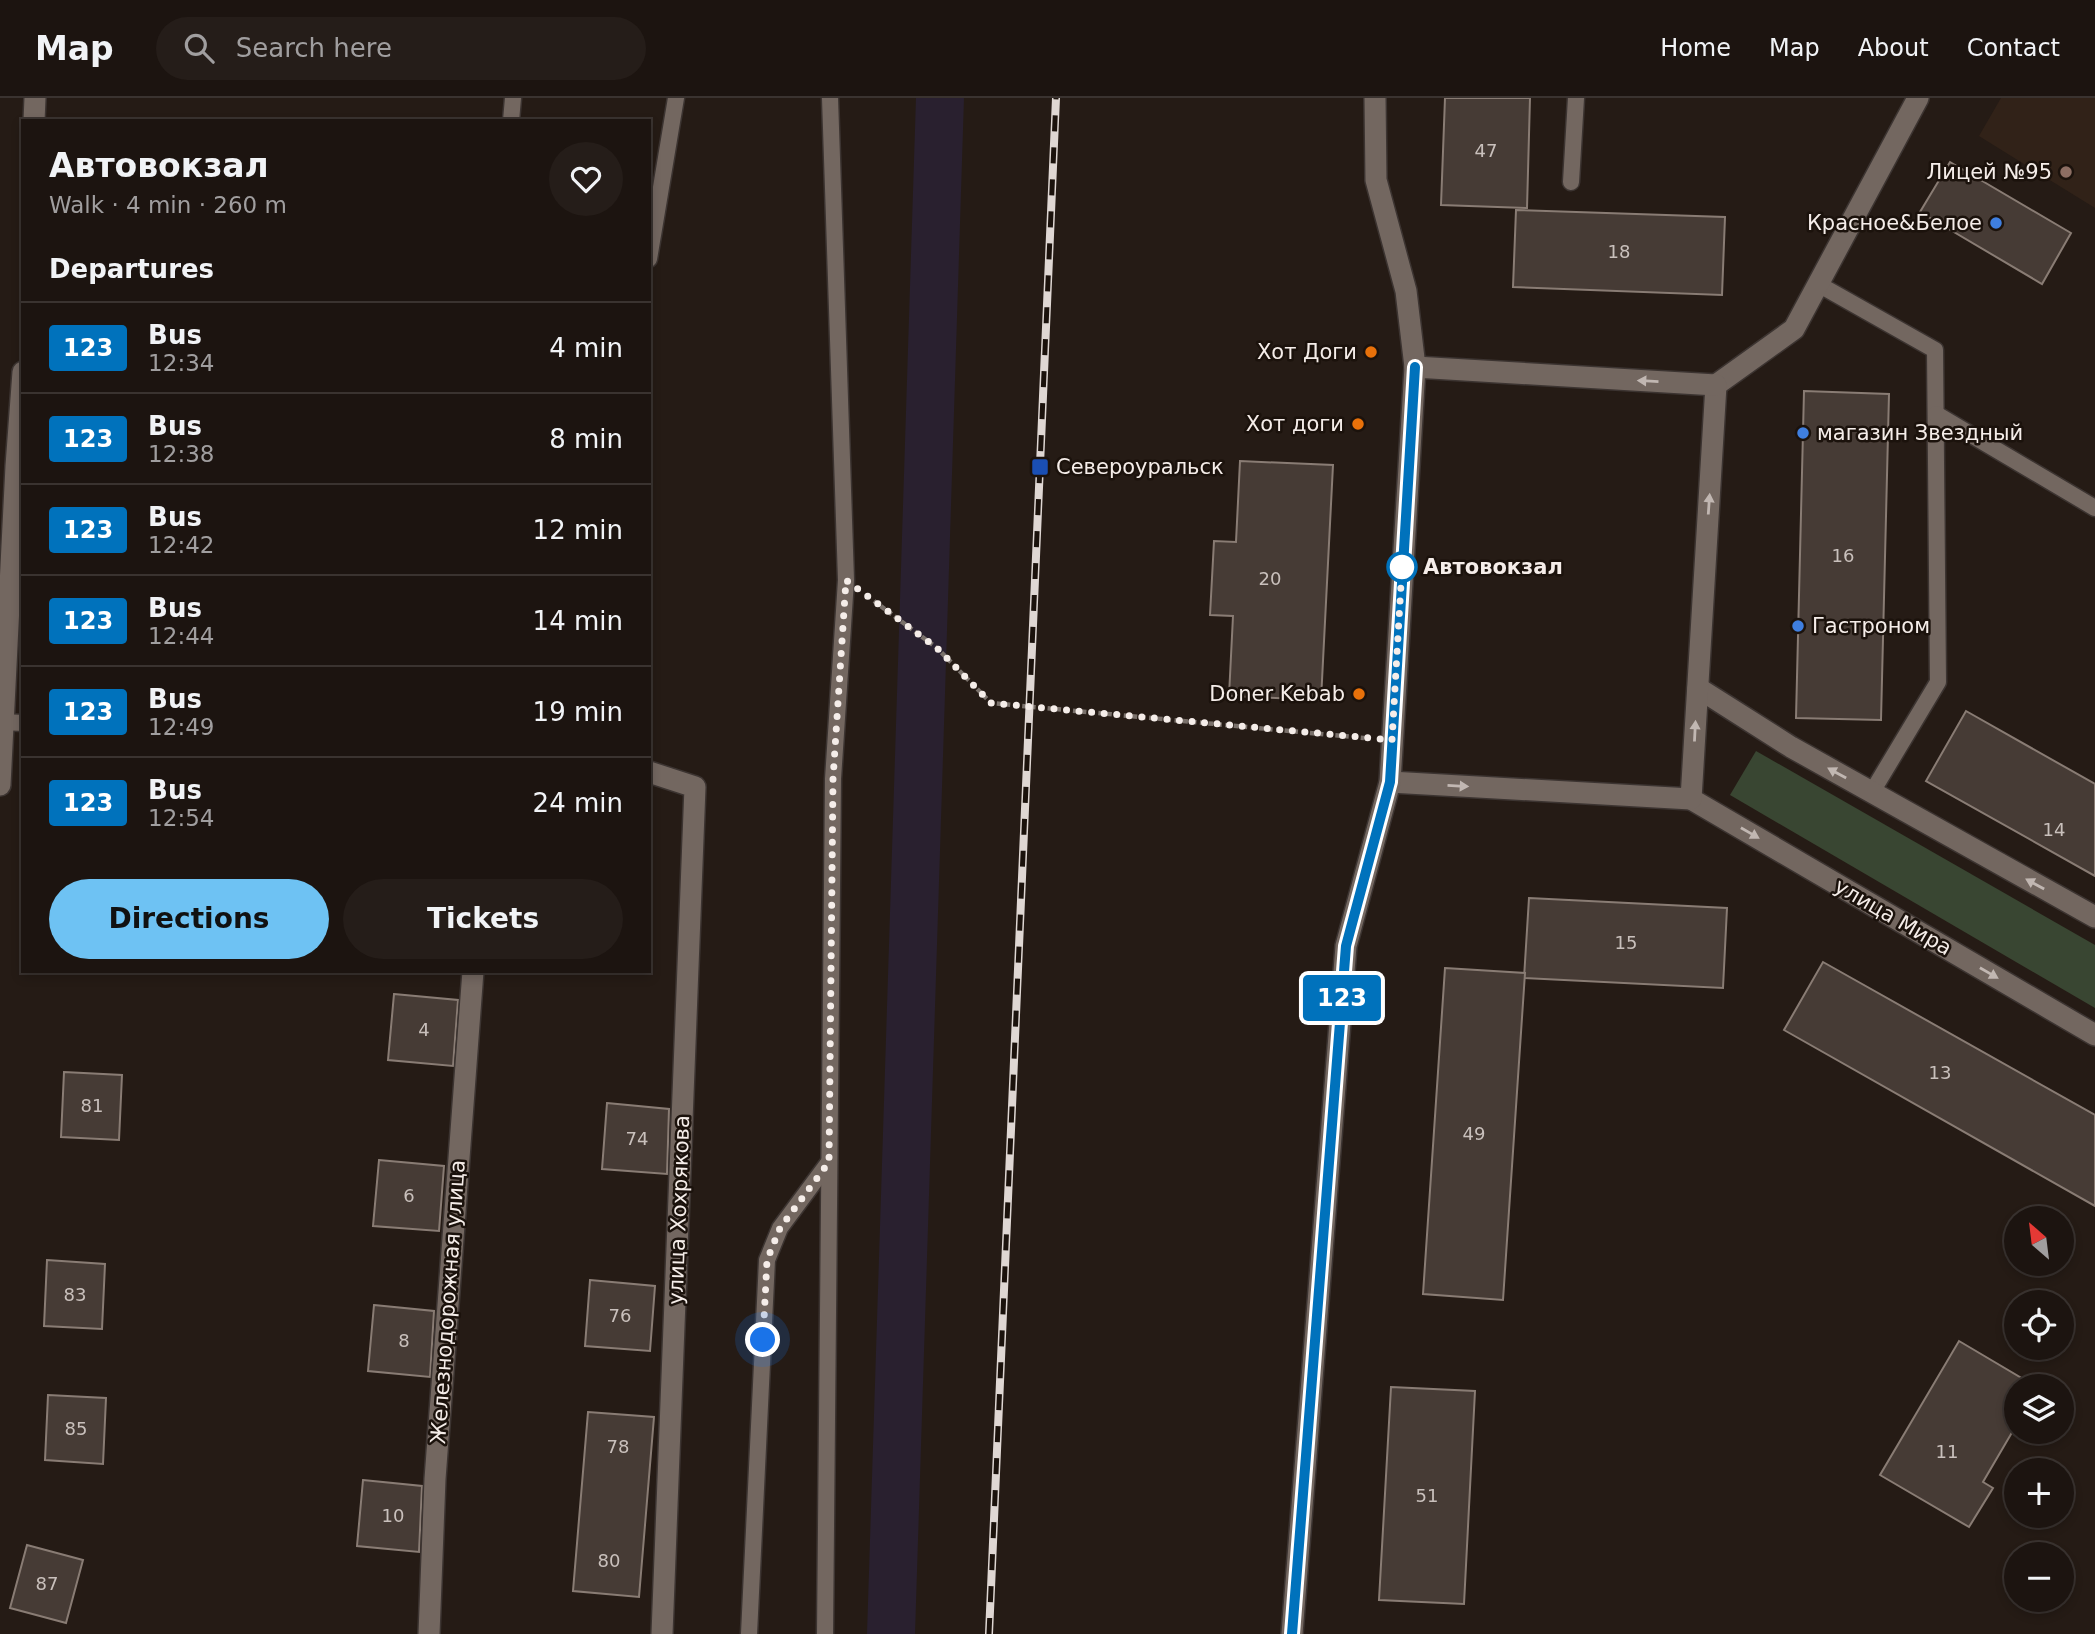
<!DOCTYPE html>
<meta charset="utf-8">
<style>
:root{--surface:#1c1410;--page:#251d19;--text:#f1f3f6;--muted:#a09e9f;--line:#3a3330;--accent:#6ec2f3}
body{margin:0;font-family:"DejaVu Sans",sans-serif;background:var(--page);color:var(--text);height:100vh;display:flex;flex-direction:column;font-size:26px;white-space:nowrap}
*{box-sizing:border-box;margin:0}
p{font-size:23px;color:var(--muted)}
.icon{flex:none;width:38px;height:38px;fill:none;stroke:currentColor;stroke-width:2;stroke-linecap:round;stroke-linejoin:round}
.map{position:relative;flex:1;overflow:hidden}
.drawer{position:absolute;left:21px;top:21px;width:630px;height:854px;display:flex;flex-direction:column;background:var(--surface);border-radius:0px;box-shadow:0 4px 10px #0003,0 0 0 2px var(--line)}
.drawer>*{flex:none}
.badge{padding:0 14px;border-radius:5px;font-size:24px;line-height:46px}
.needle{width:46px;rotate:332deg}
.tools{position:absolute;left:2004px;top:1108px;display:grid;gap:14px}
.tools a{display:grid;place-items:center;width:70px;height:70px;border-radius:50%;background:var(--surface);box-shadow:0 4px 10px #0003,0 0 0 2px var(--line);font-size:35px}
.you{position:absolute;width:35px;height:35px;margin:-18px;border:5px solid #fff;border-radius:50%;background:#1a73e8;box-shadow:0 0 0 10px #1a73e833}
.map>.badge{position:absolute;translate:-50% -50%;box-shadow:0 0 0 4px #fff}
h2{padding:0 28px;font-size:26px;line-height:63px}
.round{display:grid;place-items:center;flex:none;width:74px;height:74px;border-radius:37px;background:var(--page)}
.headline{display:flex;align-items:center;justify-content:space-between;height:119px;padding:0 28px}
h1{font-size:33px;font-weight:700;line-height:52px}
.action{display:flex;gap:14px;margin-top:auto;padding:14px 28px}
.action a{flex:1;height:80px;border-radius:42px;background:var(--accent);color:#111;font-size:28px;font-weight:700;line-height:80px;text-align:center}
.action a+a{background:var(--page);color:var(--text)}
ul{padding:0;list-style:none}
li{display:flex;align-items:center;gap:21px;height:91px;padding:0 28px;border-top:2px solid var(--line)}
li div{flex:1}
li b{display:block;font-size:26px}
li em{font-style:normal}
li .badge{min-width:77px;font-weight:700;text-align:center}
header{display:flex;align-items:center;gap:42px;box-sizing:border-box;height:98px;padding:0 35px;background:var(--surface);border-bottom:2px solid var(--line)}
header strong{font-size:33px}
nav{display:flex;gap:38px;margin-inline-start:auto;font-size:24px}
.search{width:490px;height:63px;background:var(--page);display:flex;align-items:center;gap:18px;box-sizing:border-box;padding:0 24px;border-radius:38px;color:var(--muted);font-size:26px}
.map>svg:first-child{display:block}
.industrial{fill:#29202f}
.built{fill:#312218}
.green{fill:#394632}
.building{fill:#463b35;stroke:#897c74;stroke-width:2}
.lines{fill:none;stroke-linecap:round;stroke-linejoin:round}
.lane-casing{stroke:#3c3431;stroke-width:19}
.street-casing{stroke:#3c3431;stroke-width:24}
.secondary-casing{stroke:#3c3431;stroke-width:24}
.path{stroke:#7a716b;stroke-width:4.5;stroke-dasharray:5 3.5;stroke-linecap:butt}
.lane{stroke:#736760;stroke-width:16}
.street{stroke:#736760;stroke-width:21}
.secondary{stroke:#736760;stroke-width:21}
.rail-casing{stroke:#dfd7d3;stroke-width:8}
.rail{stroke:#1b120c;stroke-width:5;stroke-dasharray:16;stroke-linecap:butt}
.oneway{fill:#c1b7b2}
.line-casing{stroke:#fff;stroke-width:16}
.line{stroke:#0072bc;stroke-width:10}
.walk{stroke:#f5ede9;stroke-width:7;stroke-dasharray:0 12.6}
.education-dot{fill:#8d6e63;stroke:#1b120c;stroke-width:2.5}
.shop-dot{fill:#3f7fe0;stroke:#1b120c;stroke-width:2.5}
.food-dot{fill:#e8710a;stroke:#1b120c;stroke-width:2.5}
.transit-dot{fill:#1a4fb4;stroke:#1b120c;stroke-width:2.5}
.stop-dot{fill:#fff;stroke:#0072bc;stroke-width:3.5}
.labels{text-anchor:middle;stroke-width:5;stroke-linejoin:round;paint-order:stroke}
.number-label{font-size:18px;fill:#c9c0bc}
.poi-label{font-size:21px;fill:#f5ede9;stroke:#1b120c;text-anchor:end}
.stop-label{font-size:21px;font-weight:bold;fill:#f5ede9;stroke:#1b120c;text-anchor:start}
.street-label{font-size:21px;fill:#f5ede9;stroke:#1b120c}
</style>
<header>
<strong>Map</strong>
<div class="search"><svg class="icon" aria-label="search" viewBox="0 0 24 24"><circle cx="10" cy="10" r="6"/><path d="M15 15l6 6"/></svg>Search here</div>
<nav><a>Home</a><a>Map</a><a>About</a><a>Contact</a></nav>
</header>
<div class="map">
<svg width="2095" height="1536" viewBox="0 0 2095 1536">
<rect width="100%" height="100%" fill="#251b15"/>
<!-- industrial -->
<polygon class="industrial" points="916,0 964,0 915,1536 867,1536"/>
<!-- built -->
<polygon class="built" points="2001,0 2095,0 2095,110 1979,38"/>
<!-- green -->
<polygon class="green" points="1756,653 2095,847 2095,910 1730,697"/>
<!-- building -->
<g class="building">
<polygon points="1445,0 1530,0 1527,110 1441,107"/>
<polygon points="1950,64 2071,135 2042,186 1920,114"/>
<polygon points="1516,112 1725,119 1722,197 1513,189"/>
<polygon points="1804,293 1889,296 1881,622 1796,620"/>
<polygon points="1240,363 1333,367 1321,602 1229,598 1233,518 1210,517 1214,443 1236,444"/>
<polygon points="1966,613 2095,686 2095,778 1926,683"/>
<polygon points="1529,800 1727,810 1723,890 1524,880"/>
<polygon points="1823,864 2095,1017 2095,1108 1784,932"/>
<polygon points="1445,870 1525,875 1503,1202 1423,1196"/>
<polygon points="394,896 458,902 453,968 388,962"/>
<polygon points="64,974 122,977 119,1042 61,1039"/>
<polygon points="607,1005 669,1011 667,1076 602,1071"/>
<polygon points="379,1062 444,1068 439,1133 373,1128"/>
<polygon points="47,1162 105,1166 102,1231 44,1228"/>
<polygon points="590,1182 655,1188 650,1253 585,1248"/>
<polygon points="374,1207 434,1213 430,1279 368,1273"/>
<polygon points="1959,1243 2035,1288 2016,1288 2016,1332 2014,1331 1983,1384 1993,1390 1969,1429 1880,1377"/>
<polygon points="1391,1289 1475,1293 1464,1506 1379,1502"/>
<polygon points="48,1297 106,1300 103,1366 45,1362"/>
<polygon points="588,1314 654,1319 639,1499 573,1493"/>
<polygon points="363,1382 422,1388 419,1454 357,1448"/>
<polygon points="27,1447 83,1462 66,1525 10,1510"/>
</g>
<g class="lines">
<!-- lane casing -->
<g class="lane-casing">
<g id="lane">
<polyline points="511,23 513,0"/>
<polyline points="1571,84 1576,0"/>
<polyline points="649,161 676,0"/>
<polyline points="1818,186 1935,252 1938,584 1872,694"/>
<polyline points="1936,316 2095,410"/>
<polyline points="3,624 23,625"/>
<polyline points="749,1536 767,1162 780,1130 829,1064"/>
<polyline points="825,1536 833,681 846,482 830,0"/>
</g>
</g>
<!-- street casing -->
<g class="street-casing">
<g id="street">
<polyline points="1375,0 1376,82 1406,193 1415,269"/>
<polyline points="34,23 35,0"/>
<polyline points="1698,590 1791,649 2095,819"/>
<polyline points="649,674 695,689 662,1536"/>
<polyline points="0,687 16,368 23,274"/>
<polyline points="1691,701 2095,937"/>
<polyline points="429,1536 435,1381 473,873"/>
</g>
</g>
<!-- secondary casing -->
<g class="secondary-casing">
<g id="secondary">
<polyline points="1716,287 1794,231 1918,0"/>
<polyline points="1390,684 1691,701 1716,287"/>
<polyline points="1292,1536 1346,848 1390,684 1415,269 1716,287"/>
</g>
</g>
<!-- path -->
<polyline class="path" points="874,503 937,550 991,605 1364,640"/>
<!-- lane -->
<use href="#lane" class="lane"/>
<!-- street -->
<use href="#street" class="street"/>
<!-- secondary -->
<use href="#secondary" class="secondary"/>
<!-- rail casing -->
<g class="rail-casing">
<polyline id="rail" points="989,1536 1056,0"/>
</g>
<!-- rail -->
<use href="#rail" class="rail"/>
</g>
<!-- one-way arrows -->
<defs><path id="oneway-solid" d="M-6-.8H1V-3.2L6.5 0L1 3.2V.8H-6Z" transform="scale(1.75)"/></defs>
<g class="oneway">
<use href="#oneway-solid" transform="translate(1648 283) rotate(-177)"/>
<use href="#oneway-solid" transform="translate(1709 406) rotate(-86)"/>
<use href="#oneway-solid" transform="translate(1695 633) rotate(-87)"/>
<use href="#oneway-solid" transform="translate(1837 675) rotate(-151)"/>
<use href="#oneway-solid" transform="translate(1458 688) rotate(3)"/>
<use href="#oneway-solid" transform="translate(1750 735) rotate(30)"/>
<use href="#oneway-solid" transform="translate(2035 786) rotate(-151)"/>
<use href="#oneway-solid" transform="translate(1989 875) rotate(30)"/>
</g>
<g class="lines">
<!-- line casing -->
<g class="line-casing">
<polyline id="line" points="1292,1536 1346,848 1390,684 1415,269"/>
</g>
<!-- line -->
<use href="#line" class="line"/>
<!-- walk -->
<polyline class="walk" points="763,1242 767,1162 780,1130 829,1064 833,681 846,482 937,550 991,605 1392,642 1402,469"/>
</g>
<!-- markers -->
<circle class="education-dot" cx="2066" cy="74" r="7"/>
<g class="shop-dot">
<circle cx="1996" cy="125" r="7"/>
<circle cx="1803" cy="335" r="7"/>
<circle cx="1798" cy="528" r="7"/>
</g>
<g class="food-dot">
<circle cx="1371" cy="254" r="7"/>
<circle cx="1358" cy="326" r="7"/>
<circle cx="1359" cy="596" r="7"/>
</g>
<rect class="transit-dot" x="1031" y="360" width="18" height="18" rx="3.5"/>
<circle class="stop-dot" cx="1402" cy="469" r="14"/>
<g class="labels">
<!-- number labels -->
<g class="number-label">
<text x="1486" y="59">47</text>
<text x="1619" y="160">18</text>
<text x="1843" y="464">16</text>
<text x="1270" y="487">20</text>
<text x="2054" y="738">14</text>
<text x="1626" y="851">15</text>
<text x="424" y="938">4</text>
<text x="1940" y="981">13</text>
<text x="92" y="1014">81</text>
<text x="1474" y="1042">49</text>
<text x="637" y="1047">74</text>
<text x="409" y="1104">6</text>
<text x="75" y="1203">83</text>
<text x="620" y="1224">76</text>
<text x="404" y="1249">8</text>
<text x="76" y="1337">85</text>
<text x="618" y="1355">78</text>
<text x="1947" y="1360">11</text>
<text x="1427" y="1404">51</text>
<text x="393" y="1424">10</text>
<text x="609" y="1469">80</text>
<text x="47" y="1492">87</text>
</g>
<!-- poi labels -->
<g class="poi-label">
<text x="2052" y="81">Лицей №95</text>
<text x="1982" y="132">Красное&amp;Белое</text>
<text x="1357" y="261">Хот Доги</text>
<text x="1344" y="333">Хот доги</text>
<text x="1817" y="342" text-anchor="start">магазин Звездный</text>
<text x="1056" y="376" text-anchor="start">Североуральск</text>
<text x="1812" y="535" text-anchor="start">Гастроном</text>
<text x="1345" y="603">Doner Kebab</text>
</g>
<!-- stop labels -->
<g class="stop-label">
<text x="1423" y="476">Автовокзал</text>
</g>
<!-- street labels -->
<g class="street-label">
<text transform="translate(1893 819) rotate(30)" y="7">улица Мира</text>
<text transform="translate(679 1112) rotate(-88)" y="7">улица Хохрякова</text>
<text transform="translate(448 1204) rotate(-86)" y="7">Железнодорожная улица</text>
</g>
</g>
</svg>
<div class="tools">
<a><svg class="needle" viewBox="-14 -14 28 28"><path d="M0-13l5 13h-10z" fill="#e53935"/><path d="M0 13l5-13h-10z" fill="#a09e9f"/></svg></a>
<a><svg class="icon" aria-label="locate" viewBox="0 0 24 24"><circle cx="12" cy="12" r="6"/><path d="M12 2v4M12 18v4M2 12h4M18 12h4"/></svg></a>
<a><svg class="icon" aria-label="layers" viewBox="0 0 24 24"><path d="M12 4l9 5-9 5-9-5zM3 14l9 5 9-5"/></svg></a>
<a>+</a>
<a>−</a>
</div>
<div class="you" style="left:763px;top:1242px"></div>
<b class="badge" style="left:1342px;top:900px;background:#0072bc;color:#fff">123</b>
<section class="drawer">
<div class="headline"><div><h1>Автовокзал</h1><p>Walk · 4 min · 260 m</p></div><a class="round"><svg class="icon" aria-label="heart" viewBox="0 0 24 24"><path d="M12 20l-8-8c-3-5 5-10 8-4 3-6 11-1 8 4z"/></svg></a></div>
<h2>Departures</h2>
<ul>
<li><span class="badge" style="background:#0072bc;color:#fff">123</span><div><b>Bus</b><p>12:34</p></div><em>4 min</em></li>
<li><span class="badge" style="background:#0072bc;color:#fff">123</span><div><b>Bus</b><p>12:38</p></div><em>8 min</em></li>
<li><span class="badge" style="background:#0072bc;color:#fff">123</span><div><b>Bus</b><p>12:42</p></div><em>12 min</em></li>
<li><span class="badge" style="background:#0072bc;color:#fff">123</span><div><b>Bus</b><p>12:44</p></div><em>14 min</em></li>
<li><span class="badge" style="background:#0072bc;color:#fff">123</span><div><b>Bus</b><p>12:49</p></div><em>19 min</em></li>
<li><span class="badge" style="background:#0072bc;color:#fff">123</span><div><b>Bus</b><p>12:54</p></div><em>24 min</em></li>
</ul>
<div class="action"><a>Directions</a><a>Tickets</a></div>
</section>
</div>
